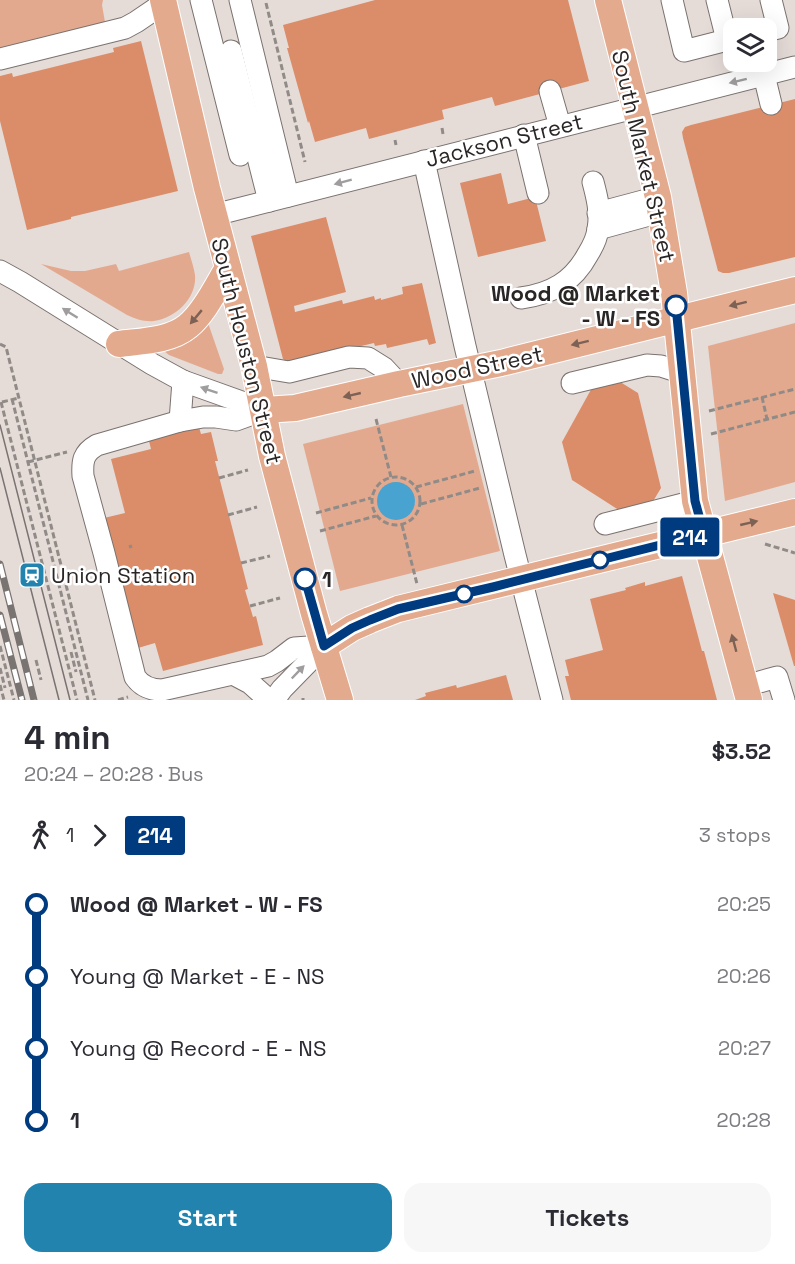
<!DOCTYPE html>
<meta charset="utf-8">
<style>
:root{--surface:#fff;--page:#f7f7f7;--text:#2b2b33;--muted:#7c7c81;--accent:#2283ae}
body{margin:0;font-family:"Space Grotesk",sans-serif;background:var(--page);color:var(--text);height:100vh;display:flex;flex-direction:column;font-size:22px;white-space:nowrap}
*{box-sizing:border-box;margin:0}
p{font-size:20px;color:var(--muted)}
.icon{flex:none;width:33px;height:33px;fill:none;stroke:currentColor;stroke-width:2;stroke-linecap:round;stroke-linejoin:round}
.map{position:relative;height:700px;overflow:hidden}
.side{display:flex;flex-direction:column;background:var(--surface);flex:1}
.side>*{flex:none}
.badge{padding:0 12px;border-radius:4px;font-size:21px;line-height:39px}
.buttons{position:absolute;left:723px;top:18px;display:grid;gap:12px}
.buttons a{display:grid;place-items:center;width:54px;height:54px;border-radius:12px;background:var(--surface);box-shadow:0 6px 24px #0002;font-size:30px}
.map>.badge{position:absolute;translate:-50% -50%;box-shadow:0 0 0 3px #fff}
.legs{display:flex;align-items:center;gap:9px;height:66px;padding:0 24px;font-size:20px}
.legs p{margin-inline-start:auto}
.headline{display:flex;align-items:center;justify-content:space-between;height:102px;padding:0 24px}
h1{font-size:33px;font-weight:700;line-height:45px}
.cta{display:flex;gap:12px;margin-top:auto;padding:12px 24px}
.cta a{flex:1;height:69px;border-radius:18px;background:var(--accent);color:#fff;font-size:24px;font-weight:700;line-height:69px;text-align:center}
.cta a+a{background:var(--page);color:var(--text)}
ul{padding:0 24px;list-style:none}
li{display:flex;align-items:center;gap:21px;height:72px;font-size:22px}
li i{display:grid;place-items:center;width:9px;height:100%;margin:0 8px;background:currentColor}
li i::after{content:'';width:15px;height:15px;margin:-8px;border:4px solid;border-radius:50%;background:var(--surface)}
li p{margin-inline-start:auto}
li:first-child i{background:linear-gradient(#0000 50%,currentColor 0)}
li:last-child i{background:linear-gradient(currentColor 50%,#0000 0)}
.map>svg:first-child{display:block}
.green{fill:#e3a98f;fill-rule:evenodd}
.water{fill:#48a3d0}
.building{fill:#db8d69}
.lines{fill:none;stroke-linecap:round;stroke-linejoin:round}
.minor-casing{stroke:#7a726f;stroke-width:23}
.major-casing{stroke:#fff;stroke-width:28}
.path{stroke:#918b88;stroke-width:3;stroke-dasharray:6 3;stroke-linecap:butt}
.minor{stroke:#fff;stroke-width:21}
.major{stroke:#e3aa8e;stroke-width:26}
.tram{stroke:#797371;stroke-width:1.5}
.rail-casing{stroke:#797371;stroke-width:7}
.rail{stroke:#fff;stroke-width:4.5;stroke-dasharray:14;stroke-linecap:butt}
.oneway{fill:#9f9d9d}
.oneway2{fill:#7d6154}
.line-1-casing{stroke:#fff;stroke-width:14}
.line-1{stroke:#003b80;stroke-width:9}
.stop-1-dot{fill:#fff;stroke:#003b80;stroke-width:3}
.labels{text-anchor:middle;stroke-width:5;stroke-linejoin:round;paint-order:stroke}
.street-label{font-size:22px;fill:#292625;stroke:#fff}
.stop-label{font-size:22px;font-weight:bold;fill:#292625;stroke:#fff;text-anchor:end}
.poi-label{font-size:22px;fill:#292625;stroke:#fff;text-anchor:start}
</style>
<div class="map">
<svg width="795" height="700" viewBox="0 0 795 700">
<rect width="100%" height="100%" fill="#e5dcd8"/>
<!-- green -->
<g class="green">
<polygon points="0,0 103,0 102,5 105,22 0,51"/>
<path d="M189,252C191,259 194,268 195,275C197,298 176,318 154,321C144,322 136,319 127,315L41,264L71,271H85L116,264L119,271Z"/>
<polygon points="207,320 224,369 222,374 218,374 169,355 159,347"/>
<polygon points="795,323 795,482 725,501 708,346"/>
<path d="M463,404L500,551L340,591L303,444ZM415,500C414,508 412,511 405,515C391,522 384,519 378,505Z"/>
</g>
<!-- water -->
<circle class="water" cx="396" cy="501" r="19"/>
<!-- building -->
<g class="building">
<polygon points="375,0 568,0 589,81 495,106 492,97 442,110 444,119 369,139 366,128 315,142 309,121 308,123 287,48 289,48 283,25"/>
<polygon points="141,41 178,191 71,217 71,219 27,230 0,121 0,76 12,73 13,77 114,52 113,48"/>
<polygon points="795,99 795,257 729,273 723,273 718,271 683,138 682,132 685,127 691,125"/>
<polygon points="501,173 508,204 535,197 546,241 478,257 460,183"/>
<polygon points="326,217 346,292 294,306 295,312 342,300 343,304 374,296 375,300 381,298 381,300 403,294 402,287 422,283 436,343 429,345 427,339 387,348 386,344 375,346 374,343 323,355 288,362 283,359 251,236"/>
<polygon points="617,380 638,393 661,488 649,508 625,514 572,480 562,442 593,386"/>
<polygon points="198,424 201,434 211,432 218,461 215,461 248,589 245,590 253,617 256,616 263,645 163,671 155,643 138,648 104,518 125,513 111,459 151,449 148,437"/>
<polygon points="682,576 702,651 704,651 717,700 571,700 565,676 569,676 565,660 603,650 590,599 626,590 625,588 645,582 645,586"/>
<polygon points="773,593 795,600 795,666 794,666"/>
<polygon points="506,675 513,700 415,700 426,696 425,693 456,685 457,688"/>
</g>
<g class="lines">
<!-- minor casing -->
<g class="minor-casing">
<g id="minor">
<polyline points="201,0 240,155"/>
<polyline points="240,0 288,196"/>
<polyline points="672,0 684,51 727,40"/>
<polyline points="717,0 727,40 734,39"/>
<polyline points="766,31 778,28 771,0"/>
<polyline points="231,51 269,201"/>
<polyline points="0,59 125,28 136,22 164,3"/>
<polyline points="764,75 771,104"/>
<polyline points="550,91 560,126"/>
<polyline points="524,135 538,193"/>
<polyline points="424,161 465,346 515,555 552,700"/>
<polyline points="598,213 658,197"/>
<polyline points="214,215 795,67"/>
<polyline points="598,229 660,212"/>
<polyline points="0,271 20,282 152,364 183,381 264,410"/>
<path d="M521,298C551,294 573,282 588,254C593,246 597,238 598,229C601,213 597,197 593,182"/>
<polyline points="254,366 289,372 349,357 368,358 384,368 399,384"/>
<polyline points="572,383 647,365 661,366 683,373"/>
<path d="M264,410L236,420L216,417H203L180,421L97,445C83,453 82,461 83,476L104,553L135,677C142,687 151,690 162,690L268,666L277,661L294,648L324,646"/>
<polyline points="180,421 183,381"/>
<polyline points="605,524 695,501"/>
<polyline points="233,674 250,683 269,700"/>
<polyline points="745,686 777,677 784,700"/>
<polyline points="274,700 282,689 324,646"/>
</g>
</g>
<!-- major casing -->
<g class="major-casing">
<g id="major">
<polyline points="163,0 207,188 254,366 272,456 314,614 340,700"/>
<polyline points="608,0 658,197 674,293 695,501 749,700"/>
<path d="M119,344C141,341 170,341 188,326C204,313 217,286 228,268"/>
<polyline points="264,410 295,408 399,384 501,363 795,290"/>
<polyline points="324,646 352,628 370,620 398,609 795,512"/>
</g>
</g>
<!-- path -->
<g class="path">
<polyline points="266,3 305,162"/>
<polyline points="442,128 443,134"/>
<polyline points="395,140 396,145"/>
<polyline points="0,344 6,347 95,700"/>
<polyline points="762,397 767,419"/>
<polyline points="12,399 88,700"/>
<polyline points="1,402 77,700"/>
<polyline points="2,402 19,398"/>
<polyline points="709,411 795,389"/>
<polyline points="376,419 391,477"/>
<polyline points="711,434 795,412"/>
<polyline points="28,462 67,452"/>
<circle cx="396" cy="501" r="24"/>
<polyline points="219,478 248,470"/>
<polyline points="416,487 475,471"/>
<polyline points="421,504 480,488"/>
<polyline points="316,513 371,498"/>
<polyline points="228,515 257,507"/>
<polyline points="402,525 417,584"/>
<polyline points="320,531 376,516"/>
<polyline points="765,544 795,553"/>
<polyline points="129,547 132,546"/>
<polyline points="241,563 270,556"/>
<polyline points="250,606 280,598"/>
<polyline points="0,646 14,700"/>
<polyline points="71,652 76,672"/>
<polyline points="36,660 41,680"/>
<polyline points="0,668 5,688"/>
<polyline points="0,685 4,700"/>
<polyline points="303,698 303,700"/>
<polyline points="118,700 128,697"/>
</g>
<!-- minor -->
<use href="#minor" class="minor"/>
<!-- major -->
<use href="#major" class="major"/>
<!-- tram -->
<g class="tram">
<polyline points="0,425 70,700"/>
<polyline points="0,468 59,700"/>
</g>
<!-- rail casing -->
<g class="rail-casing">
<g id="rail">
<polyline points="0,564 34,700"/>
<polyline points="0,615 22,700"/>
</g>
</g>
<!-- rail -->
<use href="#rail" class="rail"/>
</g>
<!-- one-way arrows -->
<defs><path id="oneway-solid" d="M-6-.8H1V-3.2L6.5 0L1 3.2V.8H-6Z" transform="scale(1.5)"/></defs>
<g class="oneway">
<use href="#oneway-solid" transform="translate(738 81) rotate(166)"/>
<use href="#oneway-solid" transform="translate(343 182) rotate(165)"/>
<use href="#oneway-solid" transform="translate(70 313) rotate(-148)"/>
<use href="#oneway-solid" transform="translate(209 390) rotate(-161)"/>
<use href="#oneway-solid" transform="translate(298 672) rotate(-46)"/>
</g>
<g class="oneway2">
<use href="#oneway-solid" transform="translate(738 304) rotate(166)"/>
<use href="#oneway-solid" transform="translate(196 317) rotate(130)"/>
<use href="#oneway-solid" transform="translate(580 343) rotate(166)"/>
<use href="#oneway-solid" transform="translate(352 395) rotate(167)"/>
<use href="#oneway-solid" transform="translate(749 523) rotate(-13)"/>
<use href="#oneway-solid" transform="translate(734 643) rotate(-105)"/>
</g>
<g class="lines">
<!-- line-1 casing -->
<g class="line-1-casing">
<polyline id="line-1" points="305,579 324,646 352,628 370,620 398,609 493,587 704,534 695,501 676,306"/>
</g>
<!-- line-1 -->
<use href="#line-1" class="line-1"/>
</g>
<!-- icons -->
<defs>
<g id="station-square" transform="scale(1.35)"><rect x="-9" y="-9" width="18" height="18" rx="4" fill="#2283ae" stroke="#fff"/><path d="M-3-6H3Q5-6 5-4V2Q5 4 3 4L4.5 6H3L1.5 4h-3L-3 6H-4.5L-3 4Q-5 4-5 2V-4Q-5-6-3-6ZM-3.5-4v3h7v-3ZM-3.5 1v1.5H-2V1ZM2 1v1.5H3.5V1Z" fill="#fff"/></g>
</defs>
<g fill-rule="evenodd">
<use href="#station-square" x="32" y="575"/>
</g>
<!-- markers -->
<g class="stop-1-dot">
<circle cx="676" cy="306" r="10"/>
<circle cx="600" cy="560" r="8"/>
<circle cx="305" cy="579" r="10"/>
<circle cx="464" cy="594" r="8"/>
</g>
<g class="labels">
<!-- street labels -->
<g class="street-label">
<text transform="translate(504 140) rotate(-14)" y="8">Jackson Street</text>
<text transform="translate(644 156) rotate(77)" y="8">South Market Street</text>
<text transform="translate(247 351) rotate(76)" y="8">South Houston Street</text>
<text transform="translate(477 367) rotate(-12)" y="8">Wood Street</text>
</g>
<!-- stop labels -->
<g class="stop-label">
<text x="660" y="301">Wood @ Market<tspan x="660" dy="25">- W - FS</tspan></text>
<text x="322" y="587" text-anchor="start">1</text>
</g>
<!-- poi labels -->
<g class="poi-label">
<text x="51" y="583">Union Station</text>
</g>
</g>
</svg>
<div class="buttons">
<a><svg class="icon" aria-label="layers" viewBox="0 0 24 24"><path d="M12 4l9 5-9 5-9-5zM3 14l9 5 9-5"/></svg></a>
</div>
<b class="badge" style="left:690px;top:537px;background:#003b80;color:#fff">214</b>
</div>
<section class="side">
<div class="headline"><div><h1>4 min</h1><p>20:24 – 20:28 · Bus</p></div><b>$3.52</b></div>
<div class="legs"><svg class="icon" aria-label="walk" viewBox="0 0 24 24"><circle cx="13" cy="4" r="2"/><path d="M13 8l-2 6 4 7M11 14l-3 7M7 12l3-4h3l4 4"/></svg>1<svg class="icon" aria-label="forward" viewBox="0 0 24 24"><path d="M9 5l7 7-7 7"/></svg><b class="badge" style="background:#003b80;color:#fff">214</b><p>3 stops</p></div>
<ul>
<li><i style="color:#003b80"></i><b>Wood @ Market - W - FS</b><p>20:25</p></li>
<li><i style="color:#003b80"></i><span>Young @ Market - E - NS</span><p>20:26</p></li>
<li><i style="color:#003b80"></i><span>Young @ Record - E - NS</span><p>20:27</p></li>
<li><i style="color:#003b80"></i><b>1</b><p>20:28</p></li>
</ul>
<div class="cta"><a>Start</a><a>Tickets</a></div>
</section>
